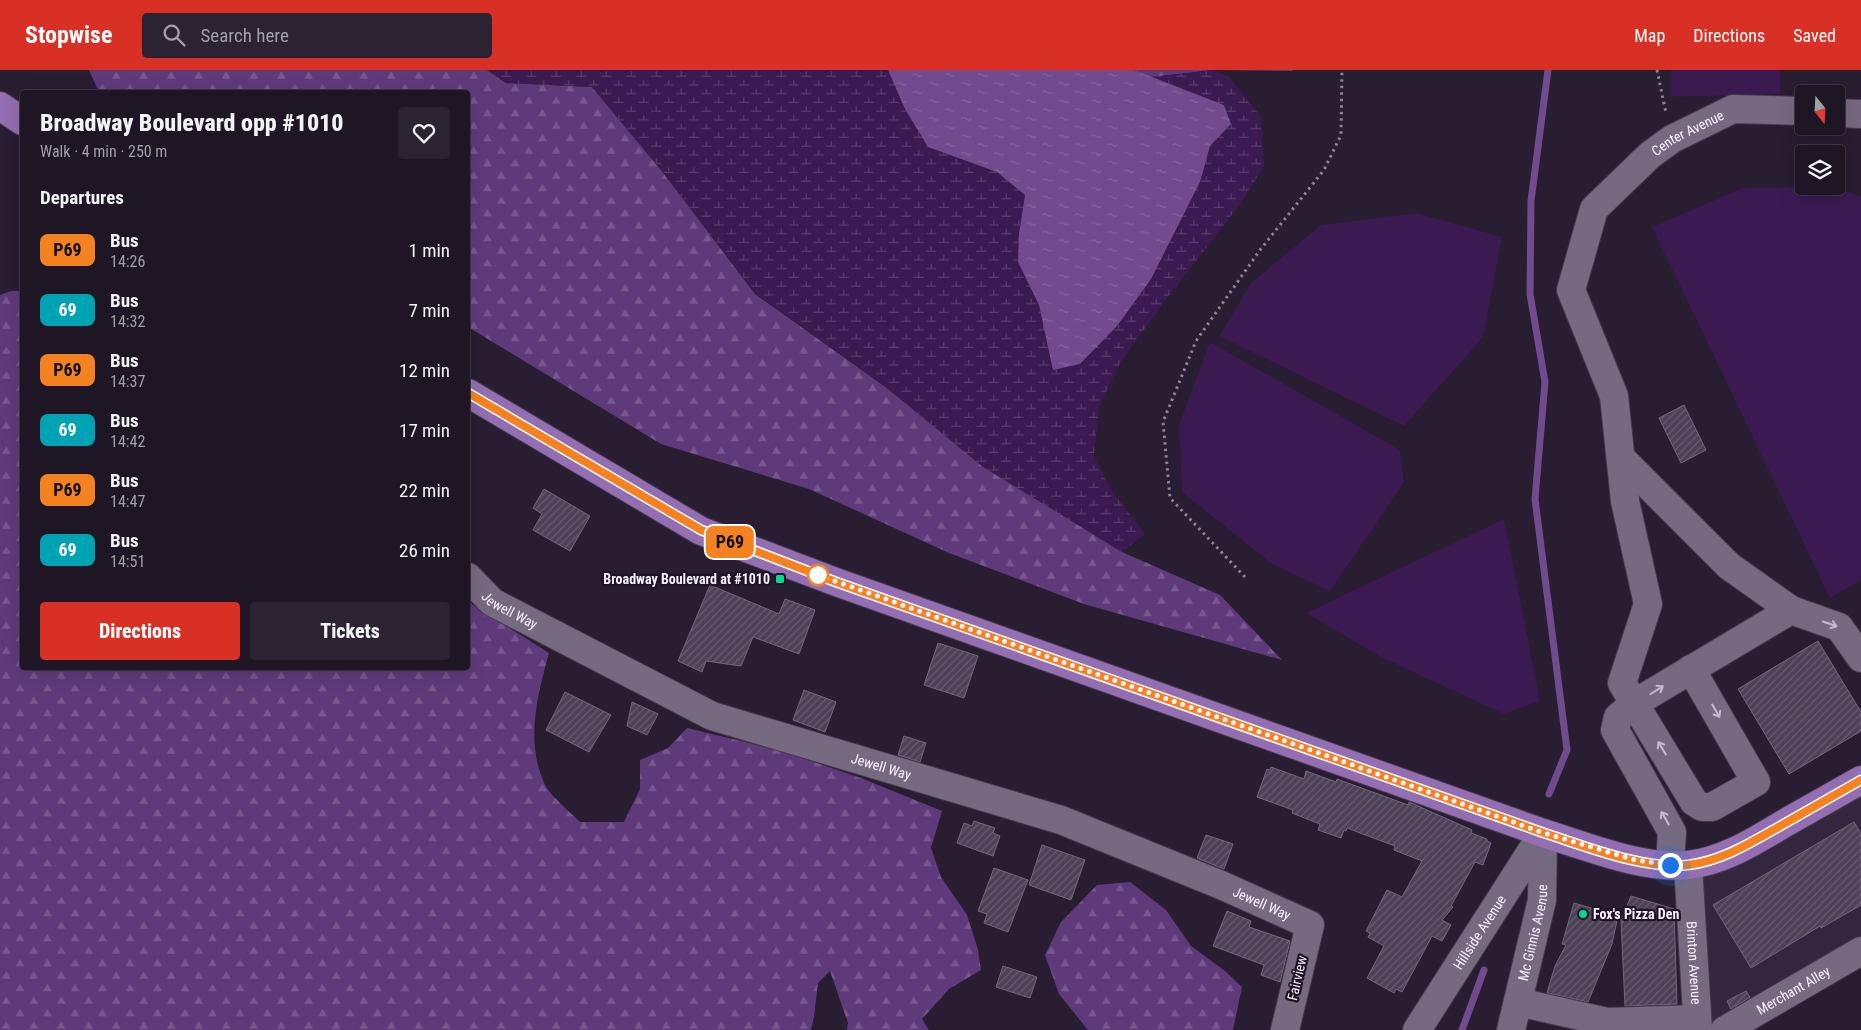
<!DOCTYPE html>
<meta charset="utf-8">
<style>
:root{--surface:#1e1625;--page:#2b2332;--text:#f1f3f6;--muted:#a19fa7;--line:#3c3542;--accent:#d93025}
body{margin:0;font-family:"Roboto Condensed",sans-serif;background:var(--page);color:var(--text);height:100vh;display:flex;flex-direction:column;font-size:19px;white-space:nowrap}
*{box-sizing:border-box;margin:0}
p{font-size:16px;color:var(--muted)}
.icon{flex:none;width:28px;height:28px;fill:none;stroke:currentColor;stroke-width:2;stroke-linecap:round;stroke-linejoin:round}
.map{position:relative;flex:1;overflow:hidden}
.panel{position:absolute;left:20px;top:20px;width:450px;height:580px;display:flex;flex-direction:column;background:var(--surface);border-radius:5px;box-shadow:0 5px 20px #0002,0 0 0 1px var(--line)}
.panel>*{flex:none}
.badge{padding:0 10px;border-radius:8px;font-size:18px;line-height:32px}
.needle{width:32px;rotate:162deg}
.fabs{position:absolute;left:1795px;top:15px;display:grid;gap:10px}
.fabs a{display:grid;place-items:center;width:50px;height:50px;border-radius:5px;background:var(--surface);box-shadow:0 5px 20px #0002,0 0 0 1px var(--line);font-size:25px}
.you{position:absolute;width:25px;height:25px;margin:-12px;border:4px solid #fff;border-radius:50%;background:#1a73e8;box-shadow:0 0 0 8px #1a73e833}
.map>.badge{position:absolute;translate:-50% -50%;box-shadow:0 0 0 2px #fff}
h2{padding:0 20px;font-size:19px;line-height:45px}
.round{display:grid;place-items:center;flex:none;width:52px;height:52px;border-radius:5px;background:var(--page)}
.overview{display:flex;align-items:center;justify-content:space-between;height:85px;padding:0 20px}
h1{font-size:24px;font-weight:800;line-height:38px}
.primary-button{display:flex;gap:10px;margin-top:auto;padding:10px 20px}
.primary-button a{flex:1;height:58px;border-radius:5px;background:var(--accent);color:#fff;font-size:20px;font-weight:800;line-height:58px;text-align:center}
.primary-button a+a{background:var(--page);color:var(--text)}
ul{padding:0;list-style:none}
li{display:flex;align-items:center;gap:15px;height:60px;padding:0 20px}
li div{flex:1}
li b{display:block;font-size:19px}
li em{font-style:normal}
li .badge{min-width:55px;font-weight:700;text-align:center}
header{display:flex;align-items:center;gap:30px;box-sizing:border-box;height:70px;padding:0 25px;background:var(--accent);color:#fff}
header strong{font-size:24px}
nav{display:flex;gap:28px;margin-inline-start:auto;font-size:18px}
.search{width:350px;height:45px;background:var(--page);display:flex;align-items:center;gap:12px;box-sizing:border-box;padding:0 18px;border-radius:5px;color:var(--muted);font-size:19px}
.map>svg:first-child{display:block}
.built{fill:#34263f}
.green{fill:#3b1a52}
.forest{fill:url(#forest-firs)}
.wetland{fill:url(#wetland-marsh)}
.water{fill:url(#water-ripples)}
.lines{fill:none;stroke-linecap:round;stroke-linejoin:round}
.stream{stroke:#714b8e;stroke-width:7}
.building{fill:url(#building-hatch);stroke:#73677e}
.minor-casing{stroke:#443a4b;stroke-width:30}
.major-casing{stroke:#443a4b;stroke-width:30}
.path{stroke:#8c8394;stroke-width:3;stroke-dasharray:2.5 4;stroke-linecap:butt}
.minor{stroke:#766a81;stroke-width:28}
.major{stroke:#946eb2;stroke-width:28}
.oneway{stroke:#c4bbcd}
.line-casing{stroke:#fff;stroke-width:11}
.line{stroke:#f58220;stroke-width:8}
.walk{stroke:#f8f1ff;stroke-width:5;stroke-dasharray:0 9}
.stop-dot{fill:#fff;stroke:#f58220;stroke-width:2.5}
.poi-dot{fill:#02d98b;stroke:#1e1426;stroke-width:2}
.labels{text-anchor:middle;stroke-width:4.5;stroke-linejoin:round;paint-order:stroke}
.street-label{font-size:14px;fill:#f8f1ff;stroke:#1e1426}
.poi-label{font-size:14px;font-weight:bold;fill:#f8f1ff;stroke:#1e1426;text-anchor:end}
</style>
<header>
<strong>Stopwise</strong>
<div class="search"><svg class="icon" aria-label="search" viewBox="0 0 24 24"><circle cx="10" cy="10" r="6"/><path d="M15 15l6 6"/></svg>Search here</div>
<nav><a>Map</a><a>Directions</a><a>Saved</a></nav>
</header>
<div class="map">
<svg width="1861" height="960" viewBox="0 0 1861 960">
<defs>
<pattern id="forest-firs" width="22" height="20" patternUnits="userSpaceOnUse" patternTransform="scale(1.25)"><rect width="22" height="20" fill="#5f3a7b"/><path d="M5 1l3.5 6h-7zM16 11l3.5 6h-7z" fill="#77578f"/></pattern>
<pattern id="wetland-marsh" width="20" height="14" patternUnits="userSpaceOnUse" patternTransform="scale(1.25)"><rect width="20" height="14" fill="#3b1a52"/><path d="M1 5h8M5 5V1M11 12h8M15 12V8" fill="none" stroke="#583c6c"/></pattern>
<pattern id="water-ripples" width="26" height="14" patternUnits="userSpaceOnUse" patternTransform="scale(1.25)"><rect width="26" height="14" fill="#714b8e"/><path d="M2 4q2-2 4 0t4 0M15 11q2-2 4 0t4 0" fill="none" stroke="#86659f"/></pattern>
<pattern id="building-hatch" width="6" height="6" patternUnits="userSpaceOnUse" patternTransform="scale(1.25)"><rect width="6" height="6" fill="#4c4156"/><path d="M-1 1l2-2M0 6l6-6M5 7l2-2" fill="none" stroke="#675d6f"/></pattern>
</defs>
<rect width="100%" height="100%" fill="#281d31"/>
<!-- built -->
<polygon class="built" points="1861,710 1861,881 1725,960 1698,960 1688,795"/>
<!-- green -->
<g class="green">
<polygon points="1671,0 1780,0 1780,24 1671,27"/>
<polygon points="1831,117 1861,126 1861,510 1830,528 1652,157 1743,118"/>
<polygon points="1417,143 1502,167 1483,267 1404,356 1219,266 1252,212 1321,155"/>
<polygon points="1210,272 1400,380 1404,412 1330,521 1272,494 1182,422 1179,355"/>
<polygon points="1504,449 1540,631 1504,644 1383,588 1306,543"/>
</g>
<!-- forest -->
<g class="forest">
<polygon points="89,0 487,0 506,13 592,17 661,100 755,224 887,318 980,394 1122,482 1220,525 1282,590 1084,534 949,483 809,419 661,374 468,257 468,22 99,22"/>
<polygon points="1134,0 1293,0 1292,1 1213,0 1151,7"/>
<path d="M11,221H22V598H468V530L473,535L549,583C537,626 525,673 545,715C550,725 571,743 580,752H624L640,719V690L668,678L687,658L775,679L861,708L942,741L931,778L941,807L967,845L978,880L981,900L949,919L922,949L929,960H847L848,953L830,901L818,913L814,946L811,960H0V225Z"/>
<polygon points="1130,812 1166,840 1191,876 1225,901 1242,917 1233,960 1088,960 1059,924 1045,885 1061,852 1097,815"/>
</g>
<!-- wetland -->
<polygon class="wetland" points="487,0 888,0 905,39 928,77 997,102 1025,125 1019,164 1018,192 1039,235 1054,300 1151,209 1200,112 1210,76 1231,54 1224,35 1151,7 1213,0 1230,8 1261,47 1264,96 1241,133 1158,240 1120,293 1099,337 1094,386 1112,421 1145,464 1122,482 983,397 887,318 755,223 661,100 592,17 506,13"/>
<!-- water -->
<polygon class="water" points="888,0 1134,0 1224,35 1231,54 1210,76 1200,112 1151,209 1117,256 1080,294 1053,300 1039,235 1018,192 1019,164 1025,125 997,102 928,77 905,39"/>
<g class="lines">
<!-- stream -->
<g class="stream">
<polyline points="1548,0 1531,131 1530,224 1545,312 1535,429 1567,680 1549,724"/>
<polyline points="1462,960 1484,900"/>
</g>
</g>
<!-- building -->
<g class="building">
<polygon points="1684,335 1706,380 1681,393 1659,348"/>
<polygon points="544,419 590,446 570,481 533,460 542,444 533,438"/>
<polygon points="710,515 779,544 785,529 815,540 799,584 753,567 741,596 706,591 702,602 678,591"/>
<polygon points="1818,571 1861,642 1861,661 1789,704 1738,619"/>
<polygon points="938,573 978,586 964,628 924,615"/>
<polygon points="804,620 836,632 825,662 793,650"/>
<polygon points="565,622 611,645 589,682 546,660"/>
<polygon points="632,632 658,644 647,665 627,656"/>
<polygon points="904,666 926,673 920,692 898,685"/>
<polygon points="1271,697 1304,709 1306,701 1336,712 1337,709 1408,735 1409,732 1472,760 1471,763 1487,769 1487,771 1491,773 1483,795 1475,792 1451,836 1453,837 1442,850 1451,855 1442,871 1432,866 1402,922 1396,919 1394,923 1367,908 1384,876 1368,867 1370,863 1366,861 1387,820 1402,827 1422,791 1394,780 1395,776 1347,758 1346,761 1344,760 1341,768 1318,760 1320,754 1292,743 1293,740 1257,727 1267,699 1270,700"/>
<polygon points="974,751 995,758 993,763 1000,766 993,786 957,773 964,753 972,756"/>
<polygon points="1854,752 1861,764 1861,835 1821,858 1820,856 1751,898 1713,835"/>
<polygon points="1206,765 1233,774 1224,799 1197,788"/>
<polygon points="1042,775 1085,790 1071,830 1029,815"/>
<polygon points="994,798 1028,810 1008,862 984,853 987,844 978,841"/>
<polygon points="1631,826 1674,839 1677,934 1625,936 1621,850"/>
<polygon points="1574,833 1618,846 1612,874 1588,932 1547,923 1555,896 1566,875 1562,874"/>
<polygon points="1227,841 1251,851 1249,857 1290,871 1280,912 1261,905 1264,895 1213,876"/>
<polygon points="1003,896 1037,907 1030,928 996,917"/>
<polygon points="1746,921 1750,927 1731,939 1727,931"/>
</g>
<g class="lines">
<!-- minor casing -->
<g class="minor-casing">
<g id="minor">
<polyline points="1836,43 1861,44"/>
<polyline points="1621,388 1729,496 1791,540"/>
<path id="s1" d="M468,507L492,532L712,646L1061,750L1221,815L1310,855L1285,960"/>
<path id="s2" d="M1691,599L1756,712L1712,737H1702L1694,732L1622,613L1648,534L1625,431L1614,326L1571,220L1594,139L1650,85L1672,69L1733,39L1804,41"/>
<polyline points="1670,795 1672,762 1615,660 1618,647 1635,633 1791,540 1839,557 1861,588"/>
<path id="s3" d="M1688,795L1698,960"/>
<polyline points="1518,932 1607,952 1697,949"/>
<path id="s4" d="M1417,960L1543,763"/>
<path id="s5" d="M1511,960L1542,830L1543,763"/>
<path id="s6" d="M1725,960L1861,881"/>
</g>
</g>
<!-- major casing -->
<g class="major-casing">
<g id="major">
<polyline points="0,36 22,51"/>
<path d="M468,323L701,461L836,512L1543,763C1586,776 1644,800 1688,795C1724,791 1755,771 1785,753C1810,739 1836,724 1861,710"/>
</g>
</g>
<!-- path -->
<g class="path">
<polyline points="1657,0 1666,43"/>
<polyline points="1245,507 1170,428 1163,352 1196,271 1260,180 1324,100 1341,65 1342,0"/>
</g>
<!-- minor -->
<use href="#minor" class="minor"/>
<!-- major -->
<use href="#major" class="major"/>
</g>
<!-- one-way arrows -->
<defs><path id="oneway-shaft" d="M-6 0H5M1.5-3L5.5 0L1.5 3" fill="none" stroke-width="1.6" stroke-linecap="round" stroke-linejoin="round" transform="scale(1.25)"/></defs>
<g class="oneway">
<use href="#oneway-shaft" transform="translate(1830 554) rotate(19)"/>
<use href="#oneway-shaft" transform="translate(1657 620) rotate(-32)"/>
<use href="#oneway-shaft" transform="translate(1716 641) rotate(60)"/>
<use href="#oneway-shaft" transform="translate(1662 678) rotate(-121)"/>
<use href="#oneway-shaft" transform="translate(1665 748) rotate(-120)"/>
</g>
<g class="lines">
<!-- line casing -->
<g class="line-casing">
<path id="line" d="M468,323L701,460L836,512L1544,763C1585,776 1644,800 1688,795C1722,791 1752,772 1782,755C1808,740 1835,725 1861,710"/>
</g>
<!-- line -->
<use href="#line" class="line"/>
<!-- walk -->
<polyline class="walk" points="818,505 1544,763 1635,790 1670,795"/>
</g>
<!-- markers -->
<circle class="stop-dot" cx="818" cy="505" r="10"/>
<g class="poi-dot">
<rect x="775" y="504" width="10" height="10" rx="2.5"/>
<circle cx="1583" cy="844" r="5"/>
</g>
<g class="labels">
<!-- street labels -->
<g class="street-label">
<text dy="5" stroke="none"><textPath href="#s2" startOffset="954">Center Avenue</textPath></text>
<text dy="5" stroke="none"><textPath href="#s1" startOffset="54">Jewell Way</textPath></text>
<text dy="5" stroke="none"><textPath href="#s1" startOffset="459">Jewell Way</textPath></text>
<text dy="5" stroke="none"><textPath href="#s1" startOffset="864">Jewell Way</textPath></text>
<text dy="5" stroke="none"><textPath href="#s4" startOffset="116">Hillside Avenue</textPath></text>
<text dy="5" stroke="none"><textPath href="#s5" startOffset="100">Mc Ginnis Avenue</textPath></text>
<text dy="5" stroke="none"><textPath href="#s3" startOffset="98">Brinton Avenue</textPath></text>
<text transform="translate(1297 908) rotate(-77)" y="5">Fairview</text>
<text dy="5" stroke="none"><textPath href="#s6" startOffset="79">Merchant Alley</textPath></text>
</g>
<!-- poi labels -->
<g class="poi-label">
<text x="770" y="514">Broadway Boulevard at #1010</text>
<text x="1593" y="849" text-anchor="start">Fox's Pizza Den</text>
</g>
</g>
</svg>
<div class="fabs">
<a><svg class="needle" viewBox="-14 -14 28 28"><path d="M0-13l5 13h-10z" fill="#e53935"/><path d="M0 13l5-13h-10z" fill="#a19fa7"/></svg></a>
<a><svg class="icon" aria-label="layers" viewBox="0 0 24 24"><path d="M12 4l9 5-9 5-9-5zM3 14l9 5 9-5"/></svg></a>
</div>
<div class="you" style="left:1670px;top:795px"></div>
<b class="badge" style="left:730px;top:472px;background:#f58220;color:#111">P69</b>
<section class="panel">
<div class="overview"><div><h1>Broadway Boulevard opp #1010</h1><p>Walk · 4 min · 250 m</p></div><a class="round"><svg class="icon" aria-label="heart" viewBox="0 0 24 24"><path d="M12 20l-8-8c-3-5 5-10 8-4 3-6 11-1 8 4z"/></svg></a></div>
<h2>Departures</h2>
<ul>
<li><span class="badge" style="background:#f58220;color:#111">P69</span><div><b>Bus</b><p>14:26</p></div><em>1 min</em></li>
<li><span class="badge" style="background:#00a3b4;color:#fff">69</span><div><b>Bus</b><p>14:32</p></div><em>7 min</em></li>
<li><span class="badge" style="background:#f58220;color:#111">P69</span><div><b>Bus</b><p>14:37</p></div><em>12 min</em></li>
<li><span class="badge" style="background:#00a3b4;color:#fff">69</span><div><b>Bus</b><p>14:42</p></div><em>17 min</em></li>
<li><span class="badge" style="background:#f58220;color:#111">P69</span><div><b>Bus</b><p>14:47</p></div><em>22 min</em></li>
<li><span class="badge" style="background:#00a3b4;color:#fff">69</span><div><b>Bus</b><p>14:51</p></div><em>26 min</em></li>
</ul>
<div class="primary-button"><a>Directions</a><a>Tickets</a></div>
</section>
</div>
